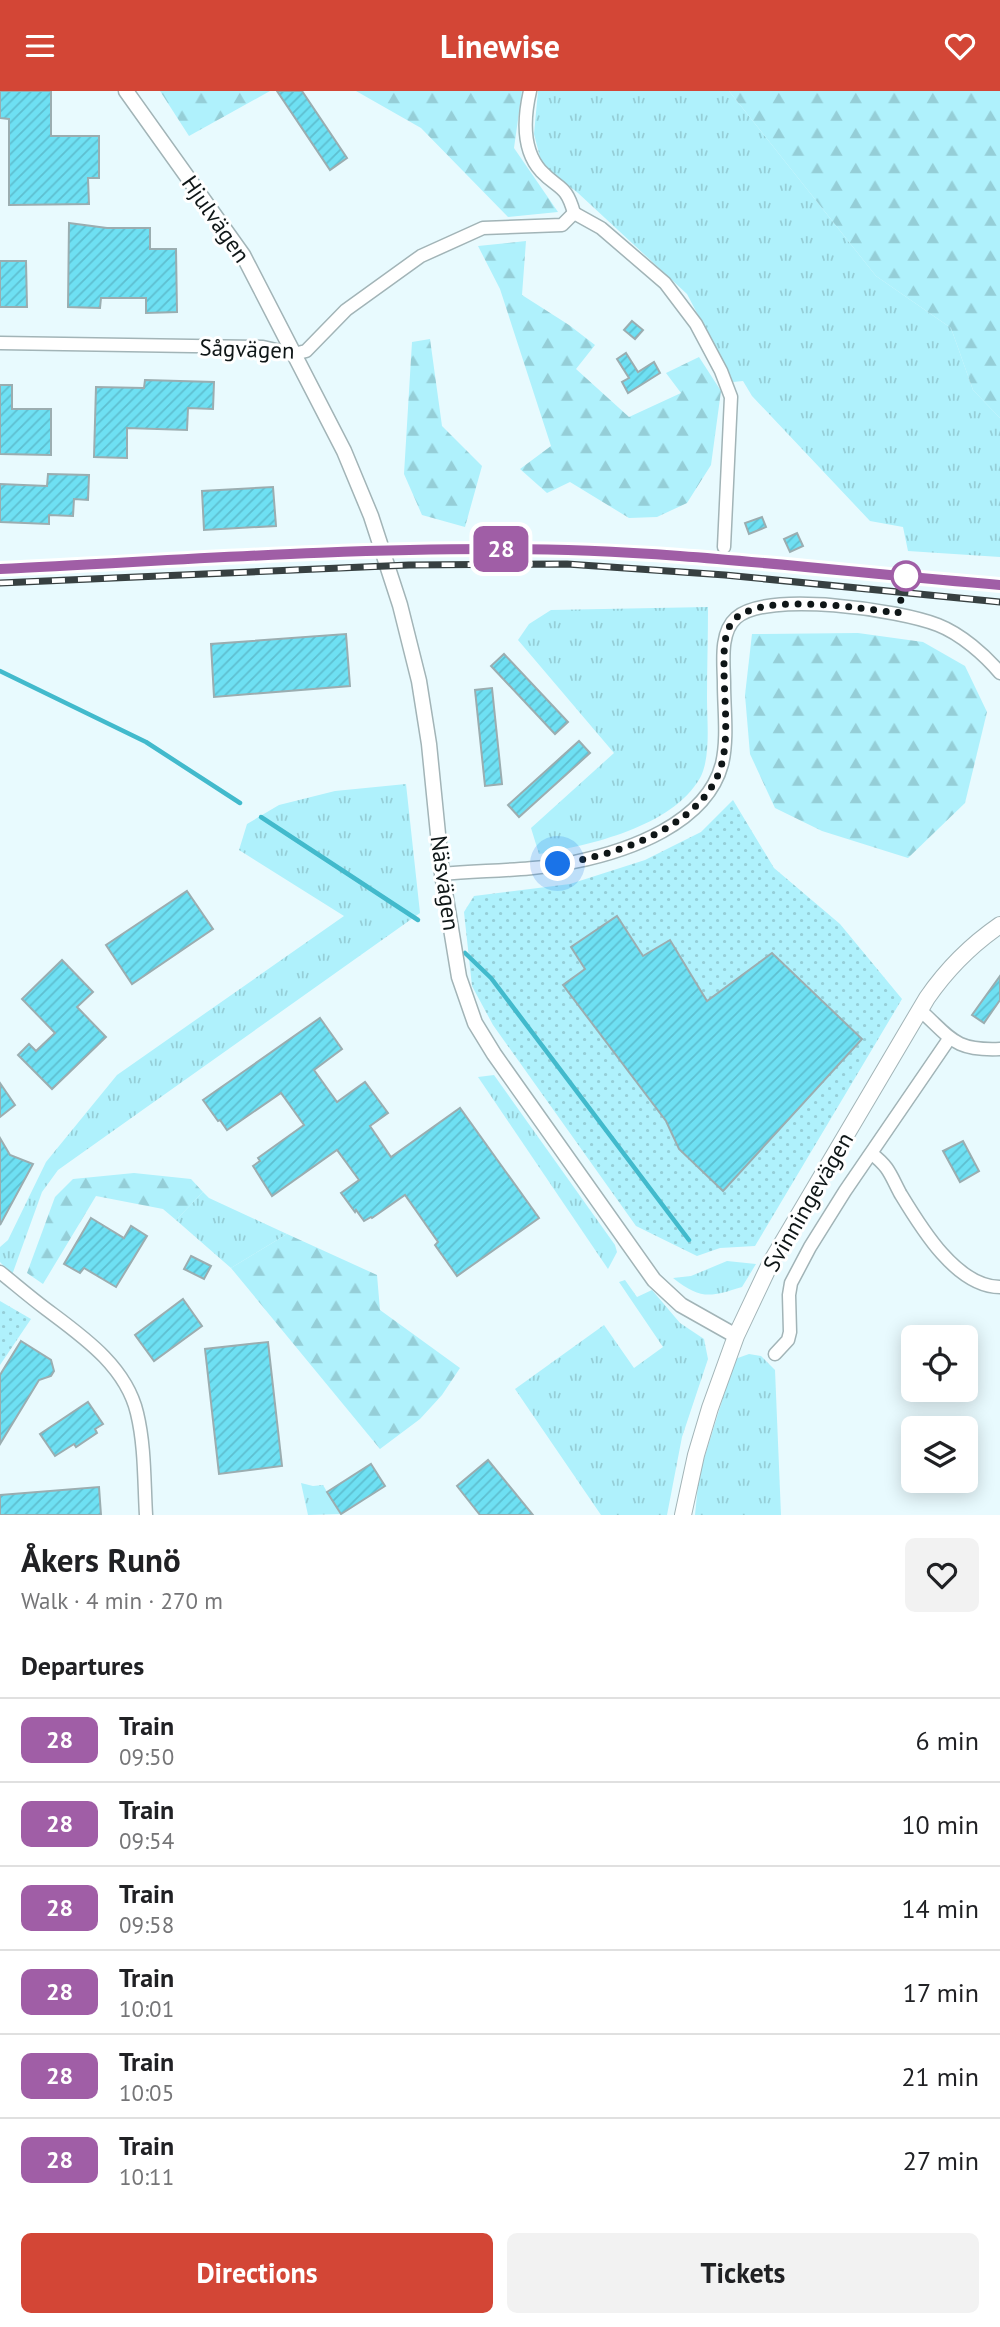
<!DOCTYPE html>
<meta charset="utf-8">
<style>
:root{--surface:#fff;--page:#f2f2f2;--text:#202124;--muted:#757577;--line:#e0e0e0;--accent:#d34636}
body{margin:0;font-family:"PT Sans",sans-serif;background:var(--page);color:var(--text);height:100vh;display:flex;flex-direction:column;font-size:26px;white-space:nowrap}
*{box-sizing:border-box;margin:0}
p{font-size:23px;color:var(--muted)}
.icon{flex:none;width:38px;height:38px;fill:none;stroke:currentColor;stroke-width:2;stroke-linecap:round;stroke-linejoin:round}
.map{position:relative;height:1424px;overflow:hidden}
.panel{display:flex;flex-direction:column;background:var(--surface);flex:1}
.panel>*{flex:none}
.badge{padding:0 14px;border-radius:10px;font-size:24px;line-height:46px}
.controls{position:absolute;left:901px;top:1234px;display:grid;gap:14px}
.controls a{display:grid;place-items:center;width:77px;height:77px;border-radius:10px;background:var(--surface);box-shadow:0 4px 18px #0003;font-size:35px}
.you{position:absolute;width:35px;height:35px;margin:-18px;border:5px solid #fff;border-radius:50%;background:#1a73e8;box-shadow:0 0 0 10px #1a73e833}
.map>.badge{position:absolute;translate:-50% -50%;box-shadow:0 0 0 4px #fff}
h2{padding:0 21px;font-size:26px;line-height:63px}
.round{display:grid;place-items:center;flex:none;width:74px;height:74px;border-radius:10px;background:var(--page)}
.headline{display:flex;align-items:center;justify-content:space-between;height:119px;padding:0 21px}
h1{font-size:33px;font-weight:700;line-height:52px}
.button{display:flex;gap:14px;margin-top:auto;padding:14px 21px}
.button a{flex:1;height:80px;border-radius:10px;background:var(--accent);color:#fff;font-size:28px;font-weight:700;line-height:80px;text-align:center}
.button a+a{background:var(--page);color:var(--text)}
ul{padding:0;list-style:none}
li{display:flex;align-items:center;gap:21px;height:84px;padding:0 21px;border-top:2px solid var(--line)}
li div{flex:1}
li b{display:block;font-size:26px}
li em{font-style:normal}
li .badge{min-width:77px;font-weight:700;text-align:center}
header{display:flex;justify-content:space-between;align-items:center;height:91px;padding:0 21px;background:var(--accent);color:#fff;font-size:32px;font-weight:700}
.map>svg:first-child{display:block}
.grass{fill:url(#grass-tufts)}
.forest{fill:url(#forest-firs)}
.park{fill:url(#park-dots)}
.lines{fill:none;stroke-linecap:round;stroke-linejoin:round}
.stream{stroke:#42bacc;stroke-width:4.5}
.building{fill:url(#building-hatch);stroke:#9badb0;stroke-width:2}
.minor-casing{stroke:#a2b4b7;stroke-width:15}
.tertiary-casing{stroke:#a2b4b7;stroke-width:17}
.secondary-casing{stroke:#a2b4b7;stroke-width:18}
.minor{stroke:#fff;stroke-width:12}
.tertiary{stroke:#fff;stroke-width:14}
.secondary{stroke:#fff;stroke-width:16}
.rail-casing{stroke:#374041;stroke-width:7}
.rail{stroke:#fff;stroke-width:4.5;stroke-dasharray:13;stroke-linecap:butt}
.line-casing{stroke:#fff;stroke-width:16}
.line{stroke:#a05ea6;stroke-width:10}
.walk{stroke:#0f1617;stroke-width:7;stroke-dasharray:0 12.6}
.stop-dot{fill:#fff;stroke:#a05ea6;stroke-width:3.5}
.labels{text-anchor:middle;stroke-width:6;stroke-linejoin:round;paint-order:stroke}
.street-label{font-size:23px;fill:#0f1617;stroke:#fff}
</style>
<header><svg class="icon" aria-label="menu" viewBox="0 0 24 24"><path d="M4 6h16M4 12h16M4 18h16"/></svg>Linewise<svg class="icon" aria-label="heart" viewBox="0 0 24 24"><path d="M12 20l-8-8c-3-5 5-10 8-4 3-6 11-1 8 4z"/></svg></header>
<div class="map">
<svg width="1000" height="1424" viewBox="0 0 1000 1424">
<defs>
<pattern id="grass-tufts" width="24" height="20" patternUnits="userSpaceOnUse" patternTransform="scale(1.75)"><rect width="24" height="20" fill="#aff1fc"/><path d="M3 7l-1-3M5 7V3M7 7l1-3M15 17l-1-3M17 17v-4M19 17l1-3" fill="none" stroke="#95ced7"/></pattern>
<pattern id="forest-firs" width="22" height="20" patternUnits="userSpaceOnUse" patternTransform="scale(1.75)"><rect width="22" height="20" fill="#aff1fc"/><path d="M5 1l3.5 6h-7zM16 11l3.5 6h-7z" fill="#95ced7"/></pattern>
<pattern id="park-dots" width="8" height="8" patternUnits="userSpaceOnUse" patternTransform="scale(1.75)"><rect width="8" height="8" fill="#aff1fc"/><path d="M2 2h.1M6 6h.1" fill="none" stroke="#95ced7" stroke-width="1.8" stroke-linecap="round"/></pattern>
<pattern id="building-hatch" width="6" height="6" patternUnits="userSpaceOnUse" patternTransform="scale(1.75)"><rect width="6" height="6" fill="#6ee0f3"/><path d="M-1 1l2-2M0 6l6-6M5 7l2-2" fill="none" stroke="#5ebfd0"/></pattern>
</defs>
<rect width="100%" height="100%" fill="#e8fafe"/>
<!-- grass -->
<g class="grass">
<polygon points="538,0 729,0 876,185 951,237 973,299 1000,327 1000,466 908,460 903,436 870,430 752,305 743,290 733,291 687,203 578,102 542,74 534,43"/>
<path d="M708,516C708,547 707,577 707,608C707,631 711,667 700,687C672,736 590,754 539,763L531,737L614,662L518,549L529,533L551,519Z"/>
<polygon points="406,693 420,822 58,1079 42,1101 12,1184 0,1171 0,1156 8,1149 46,1071 117,984 344,825 239,759 247,733 279,714 335,700"/>
<polygon points="494,984 615,1154 617,1161 608,1178 478,986"/>
<polygon points="203,1101 209,1107 287,1143 231,1177 176,1129"/>
<path d="M727,1170L756,1173L742,1196C710,1206 701,1209 673,1187L691,1185Z"/>
<polygon points="625,1189 637,1206 652,1199 680,1232 704,1248 708,1268 682,1346 667,1424 601,1424 515,1298 604,1234 634,1277 663,1256 619,1191"/>
<polygon points="749,1263 761,1265 775,1279 781,1424 695,1424 699,1384 735,1268"/>
<polygon points="301,1392 313,1395 323,1394 340,1423 308,1424"/>
</g>
<!-- forest -->
<g class="forest">
<polygon points="160,0 270,0 189,45"/>
<polygon points="356,0 522,0 514,57 558,121 508,126 421,37"/>
<polygon points="729,0 1000,0 1000,327 973,299 951,237 876,185"/>
<polygon points="526,150 522,204 569,234 595,254 576,278 629,326 681,302 666,282 699,266 721,300 711,374 687,412 657,426 629,427 570,391 547,402 520,378 551,355 500,198 478,155"/>
<polygon points="430,248 442,335 482,375 465,436 422,424 404,383 412,251"/>
<polygon points="858,542 923,551 965,575 987,621 965,712 908,767 822,740 775,717 750,663 745,604 752,543"/>
<polygon points="134,1082 191,1088 203,1101 176,1129 163,1118 96,1105 43,1193 27,1182 55,1106 73,1088"/>
<polygon points="287,1143 377,1184 380,1219 460,1277 442,1304 420,1328 380,1358 231,1177"/>
</g>
<!-- park -->
<g class="park">
<polygon points="733,709 774,777 840,833 902,908 755,1155 720,1157 697,1165 636,1135 493,934 472,895 464,821 474,805 570,793 645,769 701,741"/>
<polygon points="0,1210 31,1228 0,1274"/>
</g>
<g class="lines">
<!-- stream -->
<g class="stream">
<polyline points="0,580 146,651 240,712"/>
<polyline points="261,726 418,829"/>
<polyline points="465,862 491,887 689,1149"/>
</g>
</g>
<!-- building -->
<g class="building">
<polygon points="0,0 51,0 51,45 99,45 99,87 88,87 89,113 9,114 9,28 0,27"/>
<polygon points="277,0 302,0 347,67 330,79"/>
<polygon points="69,132 107,137 150,137 150,158 176,158 177,221 146,222 146,207 101,207 100,217 68,216"/>
<polygon points="0,170 26,170 27,216 0,216"/>
<polygon points="632,230 643,239 635,248 624,239"/>
<polygon points="626,262 638,281 654,271 660,282 628,302 622,291 629,287 617,268"/>
<polygon points="145,289 214,291 213,318 188,317 187,339 127,337 127,367 94,366 96,296 144,297"/>
<polygon points="0,294 12,294 12,318 51,318 51,364 0,363"/>
<polygon points="48,383 89,384 88,409 74,408 73,425 49,424 49,433 0,431 0,393 47,395"/>
<polygon points="273,396 276,435 204,439 202,400"/>
<polygon points="762,426 766,436 749,443 745,432"/>
<polygon points="797,442 803,455 790,461 784,448"/>
<polygon points="346,543 350,595 214,606 211,553"/>
<polygon points="504,563 568,631 555,643 491,575"/>
<polygon points="492,597 502,693 485,695 475,599"/>
<polygon points="579,650 590,662 519,726 508,714"/>
<polygon points="187,800 213,838 132,893 106,854"/>
<polygon points="617,825 643,865 670,849 707,910 772,862 862,948 723,1100 679,1058 666,1030 563,894 585,878 571,856"/>
<polygon points="62,869 93,901 77,916 106,946 52,998 18,964 29,953 36,960 55,942 22,908"/>
<polygon points="1000,885 1000,909 984,932 972,924"/>
<polygon points="320,927 342,958 314,979 337,1011 365,991 388,1022 370,1035 391,1066 460,1017 539,1127 457,1185 435,1154 438,1151 405,1104 372,1127 371,1126 364,1130 356,1119 355,1121 341,1102 359,1089 337,1059 272,1105 253,1075 260,1070 258,1067 304,1034 281,1002 227,1039 220,1029 218,1030 203,1009"/>
<polygon points="0,992 15,1014 0,1026"/>
<polygon points="0,1047 10,1064 33,1073 0,1134"/>
<polygon points="963,1050 979,1080 960,1091 943,1060"/>
<polygon points="91,1127 124,1147 131,1135 147,1145 116,1196 84,1177 80,1182 64,1173"/>
<polygon points="191,1165 211,1175 204,1188 184,1178"/>
<polygon points="183,1208 202,1235 154,1270 135,1244"/>
<polygon points="21,1250 51,1269 54,1280 51,1285 39,1289 0,1353 0,1284"/>
<polygon points="268,1251 282,1375 219,1383 205,1258"/>
<polygon points="88,1311 103,1333 95,1338 97,1342 76,1356 74,1353 55,1365 40,1343"/>
<polygon points="488,1369 533,1424 480,1424 457,1395"/>
<polygon points="371,1373 385,1395 341,1423 327,1401"/>
<polygon points="99,1396 101,1424 0,1424 0,1404"/>
</g>
<g class="lines">
<!-- minor casing -->
<g class="minor-casing">
<g id="minor">
<path d="M530,0C524,26 522,59 541,80C559,99 566,93 574,122"/>
<polyline points="574,122 601,137 665,192 696,233 721,280 731,306 724,456"/>
<polyline points="0,252 263,256 294,263 306,260 346,219 421,165 483,137 562,134 574,122"/>
<path d="M442,783C486,779 531,780 574,771C628,760 706,733 722,673C728,647 724,619 724,593C724,574 719,542 736,527C767,499 900,519 938,534C961,543 985,564 1000,582"/>
<path d="M920,919C951,947 954,960 1000,958"/>
<path d="M872,1063C889,1076 890,1083 900,1102C920,1135 956,1196 1000,1196"/>
<path d="M0,1181C15,1193 30,1206 46,1218C82,1245 126,1275 137,1322C145,1355 144,1390 146,1424"/>
<polyline points="775,1263 788,1249 790,1241 789,1204 791,1192 810,1156 845,1100 949,948"/>
</g>
</g>
<!-- tertiary casing -->
<g class="tertiary-casing">
<polyline id="tertiary" points="126,0 243,164 344,360 371,425 400,514 419,590 429,653 442,783 459,886 475,932 494,963 654,1189 681,1214 736,1245"/>
</g>
<!-- secondary casing -->
<g class="secondary-casing">
<path id="secondary" d="M683,1424L696,1364L710,1317L736,1245L771,1171L927,907C947,878 971,854 1000,834"/>
</g>
<!-- minor -->
<use href="#minor" class="minor"/>
<!-- tertiary -->
<use href="#tertiary" class="tertiary"/>
<!-- secondary -->
<use href="#secondary" class="secondary"/>
<!-- rail casing -->
<g class="rail-casing">
<g id="rail">
<path d="M0,478C169,470 339,458 508,458C673,458 837,480 1000,494"/>
<polyline points="0,492 409,474 567,473 725,484 1000,511"/>
</g>
</g>
<!-- rail -->
<use href="#rail" class="rail"/>
</g>
<g class="lines">
<!-- line casing -->
<g class="line-casing">
<path id="line" d="M0,478C169,470 339,457 508,458C673,458 836,481 1000,494"/>
</g>
<!-- line -->
<use href="#line" class="line"/>
<!-- walk -->
<path class="walk" d="M558,773C615,765 706,735 722,672C729,643 724,608 724,577C724,561 723,538 736,527C765,502 861,517 898,522L906,485"/>
</g>
<!-- markers -->
<circle class="stop-dot" cx="906" cy="485" r="14"/>
<g class="labels">
<!-- street labels -->
<g class="street-label">
<text transform="translate(216 128) rotate(55)" y="8">Hjulvägen</text>
<text transform="translate(247 258) rotate(2)" y="8">Sågvägen</text>
<text transform="translate(445 792) rotate(82)" y="8">Näsvägen</text>
<text transform="translate(808 1111) rotate(-60)" y="8">Svinningevägen</text>
</g>
</g>
</svg>
<div class="controls">
<a><svg class="icon" aria-label="locate" viewBox="0 0 24 24"><circle cx="12" cy="12" r="6"/><path d="M12 2v4M12 18v4M2 12h4M18 12h4"/></svg></a>
<a><svg class="icon" aria-label="layers" viewBox="0 0 24 24"><path d="M12 4l9 5-9 5-9-5zM3 14l9 5 9-5"/></svg></a>
</div>
<div class="you" style="left:558px;top:773px"></div>
<b class="badge" style="left:501px;top:458px;background:#a05ea6;color:#fff">28</b>
</div>
<section class="panel">
<div class="headline"><div><h1>Åkers Runö</h1><p>Walk · 4 min · 270 m</p></div><a class="round"><svg class="icon" aria-label="heart" viewBox="0 0 24 24"><path d="M12 20l-8-8c-3-5 5-10 8-4 3-6 11-1 8 4z"/></svg></a></div>
<h2>Departures</h2>
<ul>
<li><span class="badge" style="background:#a05ea6;color:#fff">28</span><div><b>Train</b><p>09:50</p></div><em>6 min</em></li>
<li><span class="badge" style="background:#a05ea6;color:#fff">28</span><div><b>Train</b><p>09:54</p></div><em>10 min</em></li>
<li><span class="badge" style="background:#a05ea6;color:#fff">28</span><div><b>Train</b><p>09:58</p></div><em>14 min</em></li>
<li><span class="badge" style="background:#a05ea6;color:#fff">28</span><div><b>Train</b><p>10:01</p></div><em>17 min</em></li>
<li><span class="badge" style="background:#a05ea6;color:#fff">28</span><div><b>Train</b><p>10:05</p></div><em>21 min</em></li>
<li><span class="badge" style="background:#a05ea6;color:#fff">28</span><div><b>Train</b><p>10:11</p></div><em>27 min</em></li>
</ul>
<div class="button"><a>Directions</a><a>Tickets</a></div>
</section>
